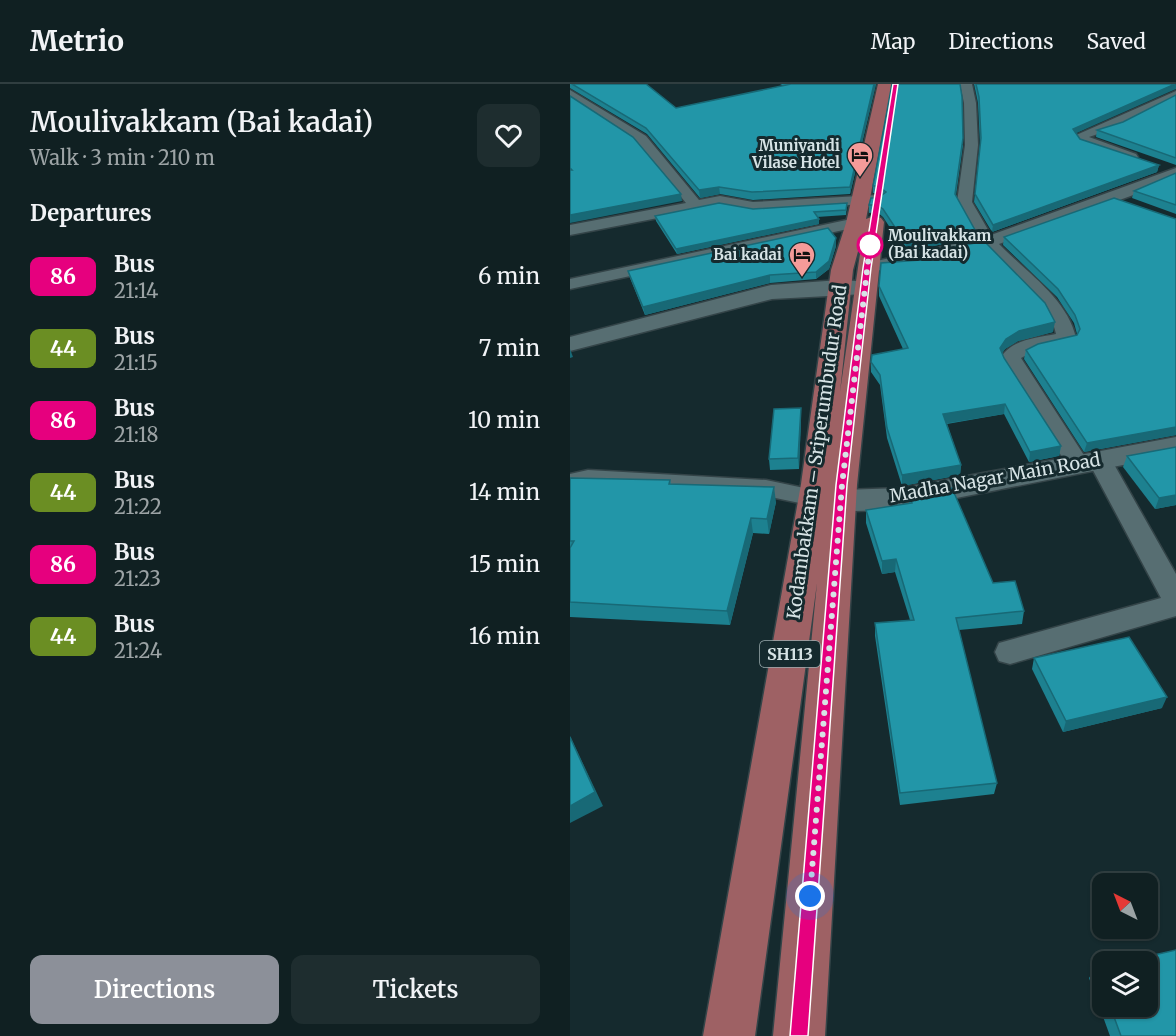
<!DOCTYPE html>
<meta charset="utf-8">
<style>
:root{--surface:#102022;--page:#1e2d2f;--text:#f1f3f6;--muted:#9ca3a5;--line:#303e40;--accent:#8c9099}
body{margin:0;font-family:Merriweather,serif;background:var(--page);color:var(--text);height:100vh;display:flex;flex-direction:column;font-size:22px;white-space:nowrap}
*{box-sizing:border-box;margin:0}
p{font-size:20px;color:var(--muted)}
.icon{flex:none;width:33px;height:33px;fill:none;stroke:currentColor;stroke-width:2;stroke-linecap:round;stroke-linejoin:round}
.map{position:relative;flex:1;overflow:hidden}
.details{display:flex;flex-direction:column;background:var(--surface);width:570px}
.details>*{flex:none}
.badge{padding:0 12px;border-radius:9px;font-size:21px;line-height:39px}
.needle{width:39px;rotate:318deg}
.tools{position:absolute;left:522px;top:789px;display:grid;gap:12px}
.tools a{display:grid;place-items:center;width:66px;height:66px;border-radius:12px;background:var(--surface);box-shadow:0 2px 4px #0004,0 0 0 2px var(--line);font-size:30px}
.you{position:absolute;width:30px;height:30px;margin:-15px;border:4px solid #fff;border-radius:50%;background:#1a73e8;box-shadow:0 0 0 9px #1a73e833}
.map>.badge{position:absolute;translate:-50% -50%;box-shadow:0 0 0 3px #fff}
h2{padding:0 30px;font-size:22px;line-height:54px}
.round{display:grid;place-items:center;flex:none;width:63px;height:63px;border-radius:12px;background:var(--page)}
.summary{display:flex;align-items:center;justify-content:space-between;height:102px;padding:0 30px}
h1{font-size:28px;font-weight:600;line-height:45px}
.primary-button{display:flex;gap:12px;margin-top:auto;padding:12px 30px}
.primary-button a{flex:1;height:69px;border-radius:12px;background:var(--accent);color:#fff;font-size:24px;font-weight:600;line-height:69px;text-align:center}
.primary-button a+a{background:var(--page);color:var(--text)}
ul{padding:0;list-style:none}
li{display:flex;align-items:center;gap:18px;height:72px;padding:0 30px}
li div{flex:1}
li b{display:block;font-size:22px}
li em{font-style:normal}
li .badge{min-width:66px;font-weight:700;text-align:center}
header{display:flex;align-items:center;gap:36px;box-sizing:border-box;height:84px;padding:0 30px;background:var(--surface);border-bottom:2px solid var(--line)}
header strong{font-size:28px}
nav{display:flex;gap:33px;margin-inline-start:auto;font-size:21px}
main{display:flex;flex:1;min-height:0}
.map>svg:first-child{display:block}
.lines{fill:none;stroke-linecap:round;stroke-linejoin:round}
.street-casing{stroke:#344448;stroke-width:3}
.secondary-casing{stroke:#344448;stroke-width:3}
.primary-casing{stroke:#344448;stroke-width:3}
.street{fill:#576e72;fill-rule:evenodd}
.secondary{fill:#576e72;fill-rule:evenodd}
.primary{fill:#9e6164;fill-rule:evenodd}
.wall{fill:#1d8190}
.shaded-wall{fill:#186976}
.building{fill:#2296a8;stroke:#186976;stroke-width:1.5}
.line{fill:#e6007e;stroke:#fff;stroke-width:1.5}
.walk{stroke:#d6e3e5;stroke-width:6;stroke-dasharray:0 10.8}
.stop-dot{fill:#fff;stroke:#e6007e;stroke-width:3}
.labels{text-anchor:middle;stroke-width:6;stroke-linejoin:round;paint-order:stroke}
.far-poi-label{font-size:15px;font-weight:bold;fill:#d6e3e5;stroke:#152a2e;text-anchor:end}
.far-stop-label{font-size:15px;font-weight:bold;fill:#d6e3e5;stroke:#152a2e;text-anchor:start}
.shield{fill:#152a2e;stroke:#9cacae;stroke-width:1.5}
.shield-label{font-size:16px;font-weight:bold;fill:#d6e3e5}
.street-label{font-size:18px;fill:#d6e3e5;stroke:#152a2e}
</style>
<header>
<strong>Metrio</strong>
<nav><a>Map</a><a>Directions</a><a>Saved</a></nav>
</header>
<main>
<section class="details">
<div class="summary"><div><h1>Moulivakkam (Bai kadai)</h1><p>Walk · 3 min · 210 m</p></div><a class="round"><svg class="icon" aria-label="heart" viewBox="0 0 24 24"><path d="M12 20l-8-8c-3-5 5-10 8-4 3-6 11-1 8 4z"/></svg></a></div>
<h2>Departures</h2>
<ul>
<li><span class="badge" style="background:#e6007e;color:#fff">86</span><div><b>Bus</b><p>21:14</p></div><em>6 min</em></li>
<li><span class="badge" style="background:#6b8e23;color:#fff">44</span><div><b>Bus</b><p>21:15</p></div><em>7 min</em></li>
<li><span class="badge" style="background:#e6007e;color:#fff">86</span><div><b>Bus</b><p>21:18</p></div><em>10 min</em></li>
<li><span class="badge" style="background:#6b8e23;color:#fff">44</span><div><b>Bus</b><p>21:22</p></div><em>14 min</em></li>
<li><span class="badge" style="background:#e6007e;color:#fff">86</span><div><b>Bus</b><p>21:23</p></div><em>15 min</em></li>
<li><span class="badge" style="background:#6b8e23;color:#fff">44</span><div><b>Bus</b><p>21:24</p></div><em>16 min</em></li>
</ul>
<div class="primary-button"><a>Directions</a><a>Tickets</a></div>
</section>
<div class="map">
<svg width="606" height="952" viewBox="0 0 606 952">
<rect width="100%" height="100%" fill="#152a2e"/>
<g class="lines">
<!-- street casing -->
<g class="street-casing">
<g id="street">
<path d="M390,0H402L406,19L408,61L402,118L421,151L606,84V93L588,102L429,160C455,187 498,215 506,254L503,258L466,266L451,274L519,379L515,384L507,387L499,384L435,283L431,273C443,255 466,254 486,250C481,220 434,187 414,164L297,189L291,188L288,184L291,180L297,179L408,155L387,118L395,61L394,19Z"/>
<polygon points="0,6 76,52 129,116 150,112 183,118 307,111 314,115 307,119 183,128 150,122 0,151 0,141 116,119 66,58 0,14"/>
<path d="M606,7V14L551,42L519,53L566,70L568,73L566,76C553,79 511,62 504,52Z"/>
<polygon points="286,134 294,139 292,142 0,205 0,195"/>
<polygon points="529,368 537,370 541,375 606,490 606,532 440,580 429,577 425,568 429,559 591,514 517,375 521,370"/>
<polygon points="18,386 196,396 253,408 256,414 253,420 244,422 196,412 18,402 0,406 0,390"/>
</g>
</g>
<!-- secondary casing -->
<g class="secondary-casing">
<g id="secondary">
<polygon points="270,196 303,198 306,203 303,208 295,210 202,215 0,267 0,253 201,201"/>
<path d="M606,353V371C546,382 487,394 427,406C368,417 292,437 233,421L229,414L233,407L244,404L272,406L332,404Z"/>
</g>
</g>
<!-- primary casing -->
<g class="primary-casing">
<path id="primary" d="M308,0H322L296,135L304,132L311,134L314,138L287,401L255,952H203L247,499L185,952H133L231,400L261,186L276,139ZM293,149L270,308L283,186Z"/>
</g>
<!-- street -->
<use href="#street" class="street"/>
<!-- secondary -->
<use href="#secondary" class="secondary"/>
<!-- primary -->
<use href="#primary" class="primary"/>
</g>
<!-- wall -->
<g class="wall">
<polygon points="0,0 76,0 106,24 214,2 210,0 306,0 280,110 183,116 150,110 130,114 77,50 0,4"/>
<polygon points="404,0 606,0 506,49 510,55 589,81 587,88 422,148 404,118 410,60 408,19"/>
<polygon points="606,11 606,81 526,53 527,46 553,38"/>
<polygon points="393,61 386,111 405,153 336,168 313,133 307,128 299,129 299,121 311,112 308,109 303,109 303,102"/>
<polygon points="606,89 606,130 562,114 564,107"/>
<polygon points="277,119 276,131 247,133 249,135 249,140 107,170 86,137 85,132"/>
<polygon points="606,135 606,351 514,368 454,275 456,266 507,251 507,250 504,239 487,213 433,161 434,153"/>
<polygon points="266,154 266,162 259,185 246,195 200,199 75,231 60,194 58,187"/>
<polygon points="346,172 483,248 448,257 435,265 432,269 434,274 491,362 489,372 459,378 434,330 377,340 391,381 390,391 332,402 317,354 310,301 301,288 301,278 333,265 309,212 309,202 345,177"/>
<polygon points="231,335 229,385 200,386 199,375"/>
<polygon points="606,363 606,421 585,425 553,383 557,372"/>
<polygon points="0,394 100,396 101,400 206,418 199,450 183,449 160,541 0,533"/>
<polygon points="339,411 423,499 454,527 452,540 389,546 427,699 424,710 330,721 305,552 305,539 340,536 325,488 312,490 296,439 296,426 339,419"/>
<polygon points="464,574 592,624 493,648 462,585"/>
<polygon points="532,882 532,922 578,922 606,952 540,952 519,894 526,883"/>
</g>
<!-- shaded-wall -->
<g class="shaded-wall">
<polygon points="304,0 306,0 280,110 280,103"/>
<polygon points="606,0 606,5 502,51 503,45"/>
<polygon points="589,81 587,88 422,148 423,141"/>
<polygon points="149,103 150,110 130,114 129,106"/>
<polygon points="111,110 112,117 0,139 0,131"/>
<polygon points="249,135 249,140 107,170 106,165"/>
<polygon points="405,146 405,153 336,168 336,160"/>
<polygon points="266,154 266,162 259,185 246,195 246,188"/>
<polygon points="200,191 200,199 75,231 73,223"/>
<polygon points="485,238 483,248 448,257 435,265 429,274 430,264 436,255 449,247"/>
<polygon points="0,265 3,273 0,274"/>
<polygon points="435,320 434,330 373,340 373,330"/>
<polygon points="231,324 231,335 229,385 228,374"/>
<polygon points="606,343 606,351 514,368 517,359"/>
<polygon points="491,362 489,372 459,378 460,368"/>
<polygon points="391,381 390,391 332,402 332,391"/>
<polygon points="204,403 206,418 199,450 197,435"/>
<polygon points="606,411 606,421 585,425 589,414"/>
<polygon points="181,434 183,449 160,541 157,527"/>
<polygon points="326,475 325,488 312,490 312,477"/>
<polygon points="597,613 592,624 493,648 496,637"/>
<polygon points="0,652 33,722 0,739"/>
</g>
<!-- building -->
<g class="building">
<polygon points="2,0 76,0 106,24 221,0 304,0 280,103 182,108 149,103 129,106 76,44"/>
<polygon points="322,0 390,0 392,13 393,54 385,110 405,146 336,160 313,125 307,121 299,121 301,114 308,114 316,108 308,102 303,102"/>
<polygon points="406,0 605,0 503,45 510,55 589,81 423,141 405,110 411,54 409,13"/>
<polygon points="606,11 606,74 527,46 553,38"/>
<polygon points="0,12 63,53 111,110 0,131 0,86 2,86 0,84"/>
<polygon points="606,89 606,121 564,107"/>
<polygon points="544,114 606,135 606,343 517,359 456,266 468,260 507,251 510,245 505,231 488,205 434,153"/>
<polygon points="149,119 183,125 277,119 276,126 244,128 249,135 106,165 85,132"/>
<polygon points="258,144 266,154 259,177 246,188 200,191 73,223 58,187"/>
<polygon points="414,157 475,219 485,238 449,247 436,255 430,264 434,274 491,362 460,368 435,320 373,330 391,381 332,391 317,344 310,291 301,278 302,271 338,264 309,202 311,179 349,176 346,172"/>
<polygon points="231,324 228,374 199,375 204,325"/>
<polygon points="606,363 606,411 589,414 557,372"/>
<polygon points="0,394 100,396 99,400 204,403 197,435 181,434 157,527 0,518 0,464 4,457 0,457"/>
<polygon points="382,404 423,499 445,497 454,527 386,534 427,699 330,709 305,539 344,536 326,475 312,477 296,426 342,419 339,411"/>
<polygon points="559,553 597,613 496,637 464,574"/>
<polygon points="0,653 25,708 0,722"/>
<polygon points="606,866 606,952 551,952 540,922 578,922 578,878 553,878"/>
<polygon points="532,882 532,901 526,883"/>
</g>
<!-- line -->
<polygon class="line" points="323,0 328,0 301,184 277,401 238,952 220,952 266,401 293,184"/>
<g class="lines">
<!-- walk -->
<polyline class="walk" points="240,812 272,401 300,161"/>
</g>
<!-- icons -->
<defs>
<g id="hotel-pin" transform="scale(1.35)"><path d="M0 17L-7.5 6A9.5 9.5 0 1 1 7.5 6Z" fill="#f59b99" stroke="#152a2e"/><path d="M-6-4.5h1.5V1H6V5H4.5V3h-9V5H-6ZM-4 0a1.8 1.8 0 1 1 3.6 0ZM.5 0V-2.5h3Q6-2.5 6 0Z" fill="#111"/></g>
</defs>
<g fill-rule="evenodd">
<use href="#hotel-pin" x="290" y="71"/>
<use href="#hotel-pin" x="232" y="171"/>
</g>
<!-- markers -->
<circle class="stop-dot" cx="300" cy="161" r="12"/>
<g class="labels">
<!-- far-poi labels -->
<g class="far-poi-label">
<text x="270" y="67">Muniyandi<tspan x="270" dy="17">Vilase Hotel</tspan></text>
<text x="212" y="176">Bai kadai</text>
</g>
<!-- far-stop labels -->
<g class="far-stop-label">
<text x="318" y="157">Moulivakkam<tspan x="318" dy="17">(Bai kadai)</tspan></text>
</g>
<!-- shield labels -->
<rect class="shield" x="190" y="557" width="60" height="26" rx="4.5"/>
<g class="shield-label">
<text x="220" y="576">SH113</text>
</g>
<!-- street labels -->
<g class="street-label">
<text transform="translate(247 368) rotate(-82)" y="6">Kodambakkam – Sriperumbudur Road</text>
<text transform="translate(425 394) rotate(-10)" y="6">Madha Nagar Main Road</text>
</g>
</g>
</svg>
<div class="tools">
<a><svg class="needle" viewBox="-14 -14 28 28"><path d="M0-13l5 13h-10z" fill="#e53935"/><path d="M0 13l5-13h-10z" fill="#9ca3a5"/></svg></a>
<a><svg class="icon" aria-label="layers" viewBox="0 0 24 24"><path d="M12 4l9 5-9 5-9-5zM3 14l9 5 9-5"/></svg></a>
</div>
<div class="you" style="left:240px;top:812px"></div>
</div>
</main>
